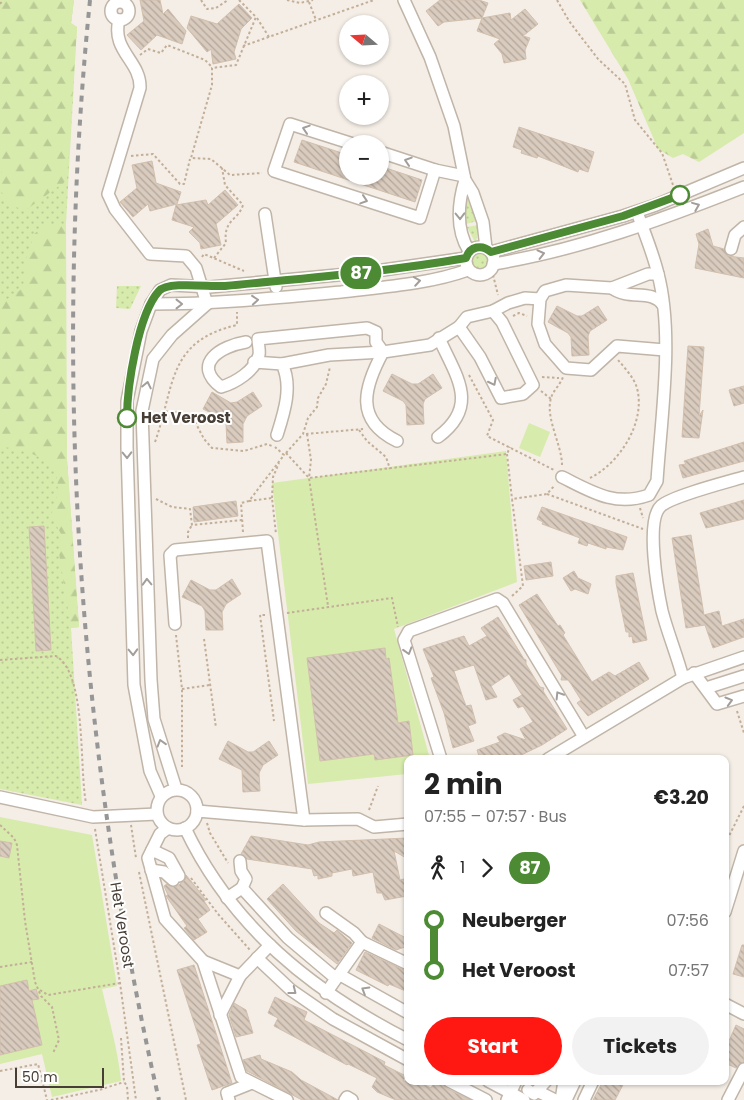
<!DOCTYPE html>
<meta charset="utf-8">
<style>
:root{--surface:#fff;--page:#f2f2f2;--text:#222;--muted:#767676;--accent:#ff1812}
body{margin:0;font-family:Poppins,sans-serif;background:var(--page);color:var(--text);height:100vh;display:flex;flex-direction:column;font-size:19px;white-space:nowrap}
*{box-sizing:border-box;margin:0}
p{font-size:16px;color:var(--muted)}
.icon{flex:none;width:28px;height:28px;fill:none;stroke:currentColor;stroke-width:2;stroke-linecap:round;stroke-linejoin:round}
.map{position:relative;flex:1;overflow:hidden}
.side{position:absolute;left:404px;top:755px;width:325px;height:330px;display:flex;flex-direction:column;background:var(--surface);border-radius:10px;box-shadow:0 1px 4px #0004}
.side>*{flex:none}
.badge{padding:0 10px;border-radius:16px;font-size:18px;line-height:32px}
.needle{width:32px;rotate:289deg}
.tools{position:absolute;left:339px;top:15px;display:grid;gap:10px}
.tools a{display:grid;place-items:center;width:50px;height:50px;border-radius:50%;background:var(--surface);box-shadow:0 1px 4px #0004;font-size:25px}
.scale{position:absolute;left:15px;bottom:12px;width:89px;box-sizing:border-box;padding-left:5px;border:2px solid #473e35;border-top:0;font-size:14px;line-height:18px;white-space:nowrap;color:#473e35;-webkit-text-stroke:4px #fff;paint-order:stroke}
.map>.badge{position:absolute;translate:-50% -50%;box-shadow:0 0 0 2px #fff}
.legs{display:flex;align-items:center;gap:8px;height:55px;padding:0 20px;font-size:16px}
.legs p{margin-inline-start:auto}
.head{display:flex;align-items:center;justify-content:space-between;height:85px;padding:0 20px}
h1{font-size:28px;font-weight:700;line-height:38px}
.cta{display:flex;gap:10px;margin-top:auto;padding:10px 20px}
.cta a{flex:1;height:58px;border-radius:30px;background:var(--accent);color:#fff;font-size:20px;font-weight:700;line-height:58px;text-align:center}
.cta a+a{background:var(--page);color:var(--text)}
ul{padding:0 20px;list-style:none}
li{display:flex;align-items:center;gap:18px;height:50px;font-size:19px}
li i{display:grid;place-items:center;width:8px;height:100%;margin:0 6px;background:currentColor}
li i::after{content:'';width:12px;height:12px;margin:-6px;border:4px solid;border-radius:50%;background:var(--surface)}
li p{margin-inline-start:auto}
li:first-child i{background:linear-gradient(#0000 50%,currentColor 0)}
li:last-child i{background:linear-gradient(currentColor 50%,#0000 0)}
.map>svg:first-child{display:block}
.green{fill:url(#green-dots)}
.forest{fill:url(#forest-firs)}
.pitch{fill:#d7ebac}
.building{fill:url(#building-back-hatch);stroke:#d2bfad}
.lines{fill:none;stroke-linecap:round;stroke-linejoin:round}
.minor-casing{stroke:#c0b5a8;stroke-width:14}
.path{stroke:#c3ae98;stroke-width:2;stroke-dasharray:2.5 2.5;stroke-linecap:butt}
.minor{stroke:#fff;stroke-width:11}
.rail{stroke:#969696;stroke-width:4;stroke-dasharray:6 6;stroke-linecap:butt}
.oneway{stroke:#a39e9a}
.line-1-casing{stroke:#fff;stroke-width:11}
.line-1{stroke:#4c8b33;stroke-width:8}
.stop-1-dot{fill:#fff;stroke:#4c8b33;stroke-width:2.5}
.labels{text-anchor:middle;stroke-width:4;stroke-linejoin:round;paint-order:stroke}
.stop-label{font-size:15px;font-weight:bold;fill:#473e35;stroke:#fff;text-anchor:start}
.street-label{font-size:15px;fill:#473e35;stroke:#fff}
</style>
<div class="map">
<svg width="744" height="1100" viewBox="0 0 744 1100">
<defs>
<pattern id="green-dots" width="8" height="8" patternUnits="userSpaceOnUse" patternTransform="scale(1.25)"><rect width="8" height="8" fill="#d7ebac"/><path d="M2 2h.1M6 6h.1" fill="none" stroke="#bacb95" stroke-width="1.8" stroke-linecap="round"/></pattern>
<pattern id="forest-firs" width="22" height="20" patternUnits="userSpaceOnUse" patternTransform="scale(1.25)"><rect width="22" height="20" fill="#d7ebac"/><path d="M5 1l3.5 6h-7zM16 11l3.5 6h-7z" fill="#bacb95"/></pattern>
<pattern id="building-back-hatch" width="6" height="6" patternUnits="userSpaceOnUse" patternTransform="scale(1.25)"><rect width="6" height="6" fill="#d9cbbe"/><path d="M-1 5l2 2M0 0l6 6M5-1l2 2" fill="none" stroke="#b2a69b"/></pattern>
</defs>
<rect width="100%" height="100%" fill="#f4eee6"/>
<!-- green -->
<g class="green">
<polygon points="0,0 74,0 71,23 77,27 64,259 67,459 79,627 71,628 82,805 0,789"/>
<polygon points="466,195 477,221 466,224 465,197"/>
<polygon points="478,225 476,244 467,227"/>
<circle cx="480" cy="261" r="8"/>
<polygon points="117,286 141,286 130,309 116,308"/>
</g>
<!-- forest -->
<g class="forest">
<polygon points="0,0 74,0 71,23 77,27 67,180 26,210 12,206 0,190 2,164 0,162"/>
<polygon points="580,0 744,0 744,133 699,162 683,154 673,158 658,149 628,79"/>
<path d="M66,225L67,459L79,627L71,628L59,553L61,534L51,515C71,465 45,454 0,446V301L6,300L23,288L26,259L35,233L47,226Z"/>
</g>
<!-- pitch -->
<g class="pitch">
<polygon points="529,423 550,432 540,457 519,448"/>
<polygon points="506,451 517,582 394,629 430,759 408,759 407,774 308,784 272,483"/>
<path d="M0,817L92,835L117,986L102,989C109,1020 118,1050 121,1081L52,1097L42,1054L0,1064Z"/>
</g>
<!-- building -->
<g class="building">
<polygon points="140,0 160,0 163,14 168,9 186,31 182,44 157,35 141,50 127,35 144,21"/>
<polygon points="440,0 479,0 488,3 482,18 510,13 511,20 525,9 538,24 523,36 530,38 525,50 526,59 504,63 502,54 494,44 500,39 477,31 482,18 444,22 438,26 426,11"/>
<polygon points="239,4 252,18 241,29 234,52 236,59 213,64 211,49 207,52 187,28 191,16 217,24"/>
<polygon points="519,127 594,152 588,172 579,169 578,172 538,156 537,158 521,153 522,150 513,147"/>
<polygon points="302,140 348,155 348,176 380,176 380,166 422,180 415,202 294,162"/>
<polygon points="152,161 156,183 181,192 177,204 150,211 148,204 133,217 120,202 137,188 132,165"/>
<polygon points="225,190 238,205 216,224 221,245 201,249 200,243 189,232 194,227 172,220 176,205 206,200 208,205"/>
<polygon points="708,229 713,246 724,249 728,256 744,258 744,278 695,268 699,244 696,234"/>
<polygon points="557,306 577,316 582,316 598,306 607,320 590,331 588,336 589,355 572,356 571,337 568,333 548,322"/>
<polygon points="688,346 704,347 699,416 703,410 699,438 682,437"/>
<polygon points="392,374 412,384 418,384 433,374 442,388 425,399 423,404 424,424 407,425 406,405 403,401 383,391"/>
<polygon points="744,386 744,403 734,406 729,390"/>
<polygon points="212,392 231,403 237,402 253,392 262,406 247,416 243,424 243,442 227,443 226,424 223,419 203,409"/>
<polygon points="744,442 744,461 683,478 679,465 686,464 684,461"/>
<polygon points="744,500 744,519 706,528 700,513"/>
<polygon points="236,501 238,516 194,522 193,507"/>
<polygon points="542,507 627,537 623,550 606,547 606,549 588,543 587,546 578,543 580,538 542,524 543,522 537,519"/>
<polygon points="44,526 51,650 36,651 29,527"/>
<polygon points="691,535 704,615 719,611 722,626 744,619 744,637 713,648 705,625 686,628 672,538"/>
<polygon points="551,562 553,576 526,580 524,566"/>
<polygon points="574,571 578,578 591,584 588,594 575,589 571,591 563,578"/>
<polygon points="633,573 647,640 633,643 632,636 629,637 629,632 626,632 616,583 616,576"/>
<polygon points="232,579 241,594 226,604 222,612 223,630 206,630 205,611 202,606 182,597 191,580 210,590 216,590"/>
<polygon points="537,594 558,626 560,625 565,633 563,635 592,682 609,672 615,676 639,662 649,679 588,716 577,703 581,700 571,684 568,680 561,680 562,676 519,605"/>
<polygon points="498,617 524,659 526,660 526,664 540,687 544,688 543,691 567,729 542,745 513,759 480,759 477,750 500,742 497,737 505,733 526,740 520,729 533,722 523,706 518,708 513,700 522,695 509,674 491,686 497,697 486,700 474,665 454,671 463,698 466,706 471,705 476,723 468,726 474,741 453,748 444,713 431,678 434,677 423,649 464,636 469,646 487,636 481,628"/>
<polygon points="385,648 386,659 389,658 398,723 409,721 413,755 375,760 374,754 320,761 307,658"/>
<polygon points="228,741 248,752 253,752 269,741 278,755 263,765 259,773 260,791 243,792 242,770 219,759"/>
<polygon points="251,836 308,845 319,842 408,838 408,859 394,851 400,880 404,879 407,896 385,900 382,893 377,893 373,872 353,876 352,869 332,873 332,876 318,879 318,875 314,876 312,869 247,859 241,854"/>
<polygon points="0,841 12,843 9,858 0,856"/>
<polygon points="186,875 206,900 204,901 210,910 198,919 207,932 194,940 184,928 187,926 166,896 168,895 164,886 167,884 176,887 185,880"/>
<polygon points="283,884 319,923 334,933 337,930 352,943 337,964 296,931 267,899"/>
<polygon points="379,924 408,939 408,946 396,950 372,938"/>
<polygon points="742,945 744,945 744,977 733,974"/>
<polygon points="365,952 408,972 408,992 389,984 388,986 356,970"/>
<polygon points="194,965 232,1083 212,1090 197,1045 201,1044 177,970"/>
<polygon points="27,980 29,991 36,989 39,999 32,1000 42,1045 0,1055 0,986"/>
<polygon points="275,997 307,1012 304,1020 385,1062 384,1065 406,1076 403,1081 417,1081 431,1088 435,1081 441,1081 446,1088 470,1100 396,1100 377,1092 372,1087 377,1078 348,1064 347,1065 274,1026 278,1018 268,1013"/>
<polygon points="234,1003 246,1010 253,1033 236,1037 229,1015"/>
<polygon points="736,1025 744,1029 744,1062 736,1068 725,1063 725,1050"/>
<polygon points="260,1055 261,1059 292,1072 301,1080 338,1100 302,1100 247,1071 243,1060"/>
<polygon points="603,1081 625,1081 615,1100 593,1100"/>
</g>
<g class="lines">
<!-- minor casing -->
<g class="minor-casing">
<g id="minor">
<polyline points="404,0 430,57 454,126 465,180 473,193 483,222 486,248"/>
<circle cx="120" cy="11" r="9"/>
<path d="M119,20C111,51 141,61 140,88L108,194L115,209L150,254L186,256L196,268L207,304"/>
<polyline points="353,144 290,124 274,171 420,218 435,170"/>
<polyline points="380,152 435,170 464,176"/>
<path d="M465,180C458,203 456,230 469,251"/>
<polyline points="265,214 276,287"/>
<circle cx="480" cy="261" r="14"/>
<polyline points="731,249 735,235 744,227"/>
<polyline points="491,252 623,216 656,205 744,168"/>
<path d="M493,264C580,250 663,219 744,187"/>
<polyline points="658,274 648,274 612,288 566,285 545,291 540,299 538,324 545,344 566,368 591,370 617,346 665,350"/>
<path d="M612,288C630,301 651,288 663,305"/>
<path d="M151,304C215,304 277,298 341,292C383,287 429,284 468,270"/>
<polyline points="459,327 467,317 493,311 508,303 525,298 540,299"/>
<path d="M246,342C221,346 191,364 221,387C235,383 255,371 259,355C260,350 258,344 258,339L367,328L376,332V342L383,352"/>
<path d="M254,362L282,364C293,386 284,413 277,435"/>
<polyline points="282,364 329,355 383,352"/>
<path d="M438,437C481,405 455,375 439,338"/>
<path d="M397,441C354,420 364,387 383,352L430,345L459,327L480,357L501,398L523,394L533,385L502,322L493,311"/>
<path d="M562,477C592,492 615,507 649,495L657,481C661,418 674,335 658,274C653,253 644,232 637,212"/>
<polyline points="175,624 170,555 175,550 267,541 304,820"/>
<polyline points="694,673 717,704 744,696"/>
<path d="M683,678C677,655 668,634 662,611C658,592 645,520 661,506C672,496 727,482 744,477"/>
<polyline points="706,688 744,676"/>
<polyline points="441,759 404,640 409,631 497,599 503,603 584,737"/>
<polyline points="548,759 683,678 744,657"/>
<polyline points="176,789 154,719 151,680 142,411 153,359 172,335 207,304"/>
<circle cx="177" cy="810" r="20"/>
<polyline points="161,796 150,771 134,685 127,447 127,401 141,331 151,304 160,290 171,285 210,287 369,272 466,258"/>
<polyline points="0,797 93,817 157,814"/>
<polyline points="197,811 304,820 358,819 374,827 408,824"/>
<polyline points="168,828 160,834 148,858 165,919 203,961 241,1077 287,1100"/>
<path d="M185,828C232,927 312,991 408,1040"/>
<polyline points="152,850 169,858 179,876"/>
<polyline points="240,861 241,871 246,879 242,888"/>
<polyline points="151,870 164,872 173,880"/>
<polyline points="227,898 242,888 288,938 333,976 342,976 408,1013"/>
<polyline points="725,912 744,851"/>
<polyline points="326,913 354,933 362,942"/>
<polyline points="257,958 291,990 333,1019 408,1060"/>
<polyline points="203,961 240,976 270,945"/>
<polyline points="326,993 362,942 408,964"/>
<polyline points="725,1004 744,1014"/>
<polyline points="220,1015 240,976"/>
<polyline points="449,1081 486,1100"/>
<polyline points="488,1081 524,1100"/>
<polyline points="528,1090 534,1094 546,1081"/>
<polyline points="537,1091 555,1100"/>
<polyline points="229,1100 227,1093 252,1083"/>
<polyline points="345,1100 347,1097 352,1100"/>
<polyline points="507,1100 516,1081"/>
<polyline points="561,1100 564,1081"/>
<polyline points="566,1100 575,1081"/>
<polyline points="584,1100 593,1081"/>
<polyline points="728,1100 744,1069"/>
</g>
</g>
<!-- path -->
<g class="path">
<polyline points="201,0 207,9 216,8 228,0"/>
<polyline points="239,0 256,17 236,65 212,68 212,85 191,158 211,159 230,175 262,173"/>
<polyline points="287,0 300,3 313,0"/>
<polyline points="557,0 569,21 598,59 625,84 635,120 662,153 673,185"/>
<polyline points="309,2 316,20"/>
<polyline points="0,4 3,0"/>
<polyline points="126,4 128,0"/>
<polyline points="257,18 269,37"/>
<polyline points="243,46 374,0"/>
<polyline points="140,55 148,49 161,53 167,45 205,60 212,67"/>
<polyline points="131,156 153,154 180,184 184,184 190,159"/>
<polyline points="202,257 204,254 244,271"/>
<path d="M214,258L226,243C223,219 238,221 243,205L225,185L222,168"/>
<polyline points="493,275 498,295"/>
<polyline points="513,316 519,313 527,316"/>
<polyline points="469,375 493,420 487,436 554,470"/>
<polyline points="542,377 559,378"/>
<polyline points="541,391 551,399"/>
<polyline points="165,411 191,414 204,439 212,448 244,451 267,444 272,446"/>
<polyline points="359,430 367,441 386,457 390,469"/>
<polyline points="306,434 363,429"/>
<polyline points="307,434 311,460 309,478 328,606"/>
<path d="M155,442C175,386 167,341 237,325V312"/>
<polyline points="286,453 309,478 507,454 510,447"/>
<polyline points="286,453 303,434 308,418 317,407 318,398 326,384 330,367"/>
<polyline points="507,454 512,499"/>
<path d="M562,465C562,445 545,418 551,398C553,391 560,385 563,377"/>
<path d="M590,478C620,463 646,422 637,388C634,378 625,368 618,360"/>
<polyline points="547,494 643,529"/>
<polyline points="272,498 273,477 279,463"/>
<polyline points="156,499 172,507 190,509 192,525 242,520"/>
<polyline points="249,501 272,498 276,534"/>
<polyline points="640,508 643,518"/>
<polyline points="243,532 241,503 249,501 284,455 275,447"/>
<polyline points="188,538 188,532 192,525"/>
<polyline points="512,596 523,586 512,499 547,494 555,485"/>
<polyline points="287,613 392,598 398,627"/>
<polyline points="265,615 260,615 274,721"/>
<polyline points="176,635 182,689 182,767"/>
<polyline points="204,639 216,728"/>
<path d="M0,660L56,656C87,674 79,768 86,803"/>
<polyline points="182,689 210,685"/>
<polyline points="737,711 744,733"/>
<polyline points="369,810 378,786"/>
<polyline points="207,823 210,833 228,863"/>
<polyline points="0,825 14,838 17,845 25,921 35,982 41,996 52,1007 59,1040 53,1053"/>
<polyline points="131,825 136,858"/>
<polyline points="95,829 120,983 136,1100"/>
<polyline points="725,844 744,806"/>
<polyline points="139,872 186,1100"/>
<polyline points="191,878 218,914 250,950"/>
<polyline points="0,967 32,962"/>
<polyline points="40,990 48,995 120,983"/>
<polyline points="121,1038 124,1082 127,1086 128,1100"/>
<polyline points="0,1071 38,1064 47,1100"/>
<polyline points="51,1100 99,1090 124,1082"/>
</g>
<!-- minor -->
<use href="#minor" class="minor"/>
<!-- rail -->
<path class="rail" d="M90,0C53,366 77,742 159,1100"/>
</g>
<!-- one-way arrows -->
<defs><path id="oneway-chevron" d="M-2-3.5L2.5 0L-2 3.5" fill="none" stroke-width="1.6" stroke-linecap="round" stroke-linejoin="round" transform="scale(1.25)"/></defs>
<g class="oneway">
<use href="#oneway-chevron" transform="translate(306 129) rotate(-162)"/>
<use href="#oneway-chevron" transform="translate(408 161) rotate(-162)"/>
<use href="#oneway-chevron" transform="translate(364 200) rotate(18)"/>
<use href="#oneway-chevron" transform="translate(696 206) rotate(-22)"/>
<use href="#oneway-chevron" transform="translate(460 216) rotate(89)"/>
<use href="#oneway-chevron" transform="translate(541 254) rotate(-14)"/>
<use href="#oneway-chevron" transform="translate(417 281) rotate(-9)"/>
<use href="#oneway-chevron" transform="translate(255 300) rotate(-5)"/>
<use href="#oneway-chevron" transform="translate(179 304)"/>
<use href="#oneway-chevron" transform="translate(493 382) rotate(63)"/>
<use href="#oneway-chevron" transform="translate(147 385) rotate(-78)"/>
<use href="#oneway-chevron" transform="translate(127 455) rotate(89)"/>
<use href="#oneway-chevron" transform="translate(147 582) rotate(-92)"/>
<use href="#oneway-chevron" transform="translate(408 651) rotate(73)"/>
<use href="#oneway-chevron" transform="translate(133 652) rotate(88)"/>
<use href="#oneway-chevron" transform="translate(559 695) rotate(-122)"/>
<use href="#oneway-chevron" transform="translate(729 701) rotate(-16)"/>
<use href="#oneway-chevron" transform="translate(161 743) rotate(-107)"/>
<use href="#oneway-chevron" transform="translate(365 990) rotate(-149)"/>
<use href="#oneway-chevron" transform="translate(293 991) rotate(38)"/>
</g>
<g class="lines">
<!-- line-1 casing -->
<g class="line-1-casing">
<path id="line-1" d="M127,418C127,387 138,314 159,291C168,281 210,287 225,286C306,278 386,272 466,258C470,246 482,244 491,252L623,216L680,195"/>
</g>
<!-- line-1 -->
<use href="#line-1" class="line-1"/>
</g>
<!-- markers -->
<g class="stop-1-dot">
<circle cx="680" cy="195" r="9"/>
<circle cx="127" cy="418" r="9"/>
</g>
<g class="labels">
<!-- stop labels -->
<g class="stop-label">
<text x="141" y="423">Het Veroost</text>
</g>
<!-- street labels -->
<g class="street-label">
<text transform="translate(122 925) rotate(81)" y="5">Het Veroost</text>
</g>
</g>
</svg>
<div class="tools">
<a><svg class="needle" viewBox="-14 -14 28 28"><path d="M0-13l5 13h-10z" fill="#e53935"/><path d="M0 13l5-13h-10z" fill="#767676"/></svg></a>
<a>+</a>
<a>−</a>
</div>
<div class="scale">50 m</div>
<b class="badge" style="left:361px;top:273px;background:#4c8b33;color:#fff">87</b>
<section class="side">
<div class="head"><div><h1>2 min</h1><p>07:55 – 07:57 · Bus</p></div><b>€3.20</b></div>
<div class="legs"><svg class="icon" aria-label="walk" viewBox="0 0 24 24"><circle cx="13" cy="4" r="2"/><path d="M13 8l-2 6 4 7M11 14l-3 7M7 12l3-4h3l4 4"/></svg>1<svg class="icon" aria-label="forward" viewBox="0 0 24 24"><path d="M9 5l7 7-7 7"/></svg><b class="badge" style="background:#4c8b33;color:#fff">87</b></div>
<ul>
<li><i style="color:#4c8b33"></i><b>Neuberger</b><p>07:56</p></li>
<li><i style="color:#4c8b33"></i><b>Het Veroost</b><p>07:57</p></li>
</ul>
<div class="cta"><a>Start</a><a>Tickets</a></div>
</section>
</div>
